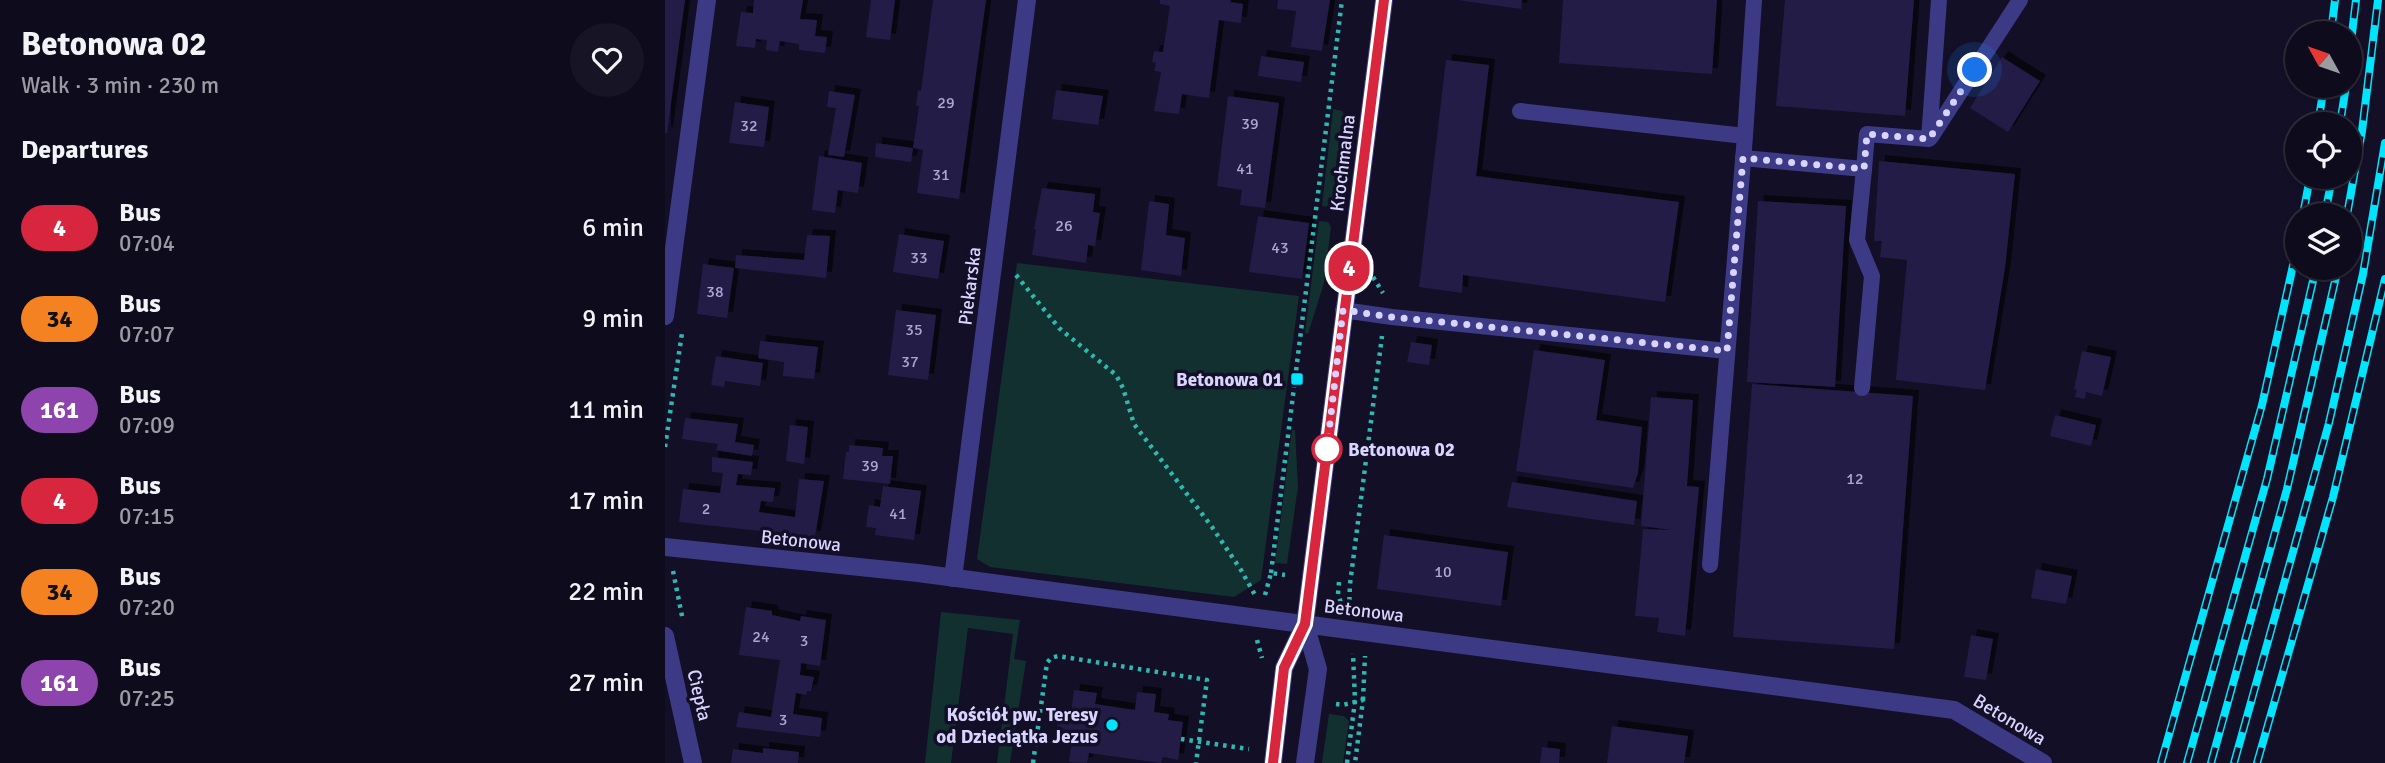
<!DOCTYPE html>
<meta charset="utf-8">
<style>
:root{--surface:#0e0b1c;--page:#171425;--text:#f1f3f6;--muted:#9b9ba3;--line:#2e2b3b}
body{margin:0;font-family:Signika,sans-serif;background:var(--page);color:var(--text);height:100vh;display:flex;flex-direction:column;font-size:26px;white-space:nowrap}
*{box-sizing:border-box;margin:0}
p{font-size:23px;color:var(--muted)}
.icon{flex:none;width:38px;height:38px;fill:none;stroke:currentColor;stroke-width:2;stroke-linecap:round;stroke-linejoin:round}
.map{position:relative;flex:1;overflow:hidden}
.drawer{display:flex;flex-direction:column;background:var(--surface);width:665px}
.drawer>*{flex:none}
.badge{padding:0 14px;border-radius:23px;font-size:24px;line-height:46px}
.needle{width:46px;rotate:310deg}
.tools{position:absolute;left:1620px;top:21px;display:grid;gap:14px}
.tools a{display:grid;place-items:center;width:77px;height:77px;border-radius:50%;background:var(--surface);box-shadow:0 2px 5px #0004,0 0 0 2px var(--line);font-size:35px}
.you{position:absolute;width:35px;height:35px;margin:-18px;border:5px solid #fff;border-radius:50%;background:#1a73e8;box-shadow:0 0 0 10px #1a73e833}
.map>.badge{position:absolute;translate:-50% -50%;box-shadow:0 0 0 4px #fff}
h2{padding:0 21px;font-size:26px;line-height:63px}
.round{display:grid;place-items:center;flex:none;width:74px;height:74px;border-radius:37px;background:var(--page)}
.summary{display:flex;align-items:center;justify-content:space-between;height:119px;padding:0 21px}
h1{font-size:33px;font-weight:700;line-height:52px}
ul{padding:0;list-style:none}
li{display:flex;align-items:center;gap:21px;height:91px;padding:0 21px}
li div{flex:1}
li b{display:block;font-size:26px}
li em{font-style:normal}
li .badge{min-width:77px;font-weight:700;text-align:center}
main{display:flex;flex:1;min-height:0}
.map>svg:first-child{display:block}
.green{fill:#12302f}
.building{fill:#241b47;filter:url(#shadow)}
.lines{fill:none;stroke-linecap:round;stroke-linejoin:round}
.path{stroke:#2fb8b0;stroke-width:4.5;stroke-dasharray:3.5 5;stroke-linecap:butt}
.lane{stroke:#3d3a85;stroke-width:16}
.street{stroke:#3d3a85;stroke-width:18}
.rail-casing{stroke:#00e5ff;stroke-width:8}
.rail{stroke:#130f26;stroke-width:5;stroke-dasharray:16;stroke-linecap:butt}
.line-casing{stroke:#fff;stroke-width:16}
.line{stroke:#d7263d;stroke-width:10}
.walk{stroke:#d9d4ff;stroke-width:7;stroke-dasharray:0 12.6}
.poi-dot{fill:#00e5ff;stroke:#130f26;stroke-width:2.5}
.stop-dot{fill:#fff;stroke:#d7263d;stroke-width:3.5}
.labels{text-anchor:middle;stroke-width:7;stroke-linejoin:round;paint-order:stroke}
.number-label{font-size:16px;fill:#aca6d1}
.street-label{font-size:19px;fill:#d9d4ff;stroke:#130f26}
.poi-label{font-size:19px;font-weight:bold;fill:#d9d4ff;stroke:#130f26;text-anchor:end}
.stop-label{font-size:19px;font-weight:bold;fill:#d9d4ff;stroke:#130f26;text-anchor:start}
</style>
<main>
<section class="drawer">
<div class="summary"><div><h1>Betonowa 02</h1><p>Walk · 3 min · 230 m</p></div><a class="round"><svg class="icon" aria-label="heart" viewBox="0 0 24 24"><path d="M12 20l-8-8c-3-5 5-10 8-4 3-6 11-1 8 4z"/></svg></a></div>
<h2>Departures</h2>
<ul>
<li><span class="badge" style="background:#d7263d;color:#fff">4</span><div><b>Bus</b><p>07:04</p></div><em>6 min</em></li>
<li><span class="badge" style="background:#f58220;color:#111">34</span><div><b>Bus</b><p>07:07</p></div><em>9 min</em></li>
<li><span class="badge" style="background:#8e44ad;color:#fff">161</span><div><b>Bus</b><p>07:09</p></div><em>11 min</em></li>
<li><span class="badge" style="background:#d7263d;color:#fff">4</span><div><b>Bus</b><p>07:15</p></div><em>17 min</em></li>
<li><span class="badge" style="background:#f58220;color:#111">34</span><div><b>Bus</b><p>07:20</p></div><em>22 min</em></li>
<li><span class="badge" style="background:#8e44ad;color:#fff">161</span><div><b>Bus</b><p>07:25</p></div><em>27 min</em></li>
</ul>
</section>
<div class="map">
<svg width="1720" height="763" viewBox="0 0 1720 763">
<defs>
<filter id="shadow"><feDropShadow dx="6" dy="-6" stdDeviation="0" flood-color="#0009"/></filter>
</defs>
<rect width="100%" height="100%" fill="#130f26"/>
<!-- green -->
<g class="green">
<polygon points="668,109 677,111 681,117 670,202 664,207 657,206"/>
<polygon points="654,221 663,222 666,227 659,283 643,334 640,333"/>
<polygon points="352,263 634,296 596,580 569,597 325,567 312,559"/>
<polygon points="627,430 630,430 633,487 622,564 610,563"/>
<polygon points="276,612 355,620 349,659 361,661 345,763 332,763 348,634 303,628 286,763 260,763"/>
<polygon points="664,714 679,716 684,721 678,763 657,763"/>
</g>
<!-- building -->
<g class="building">
<polygon points="0,0 20,0 2,133 0,133"/>
<polygon points="89,0 138,0 135,19 152,20 150,36 162,37 160,53 134,50 134,44 115,41 113,52 101,50 102,40 91,39 90,48 71,46 76,12 88,13"/>
<polygon points="206,0 230,0 225,40 201,37"/>
<polygon points="268,0 321,0 294,199 252,193 258,150 248,148 254,106 251,106 253,90 256,91"/>
<polygon points="495,0 566,0 565,2 578,4 576,23 554,20 544,98 517,94 514,114 489,111 496,72 489,71 491,63 487,62 489,51 498,52 505,6 495,4"/>
<polygon points="613,0 665,0 657,51 626,47 631,11 612,9"/>
<polygon points="792,0 857,0 856,9"/>
<polygon points="898,0 1052,0 1047,74 894,63"/>
<polygon points="1120,0 1249,0 1240,116 1111,106"/>
<polygon points="596,56 639,62 636,82 593,76"/>
<polygon points="1337,57 1375,81 1343,132 1305,108"/>
<polygon points="781,60 824,65 811,176 1014,202 1000,302 798,275 797,293 754,287"/>
<polygon points="391,90 438,96 433,125 387,119"/>
<polygon points="164,91 190,95 179,157 163,155 171,108 162,107"/>
<polygon points="563,96 614,103 600,208 575,205 577,190 552,186"/>
<polygon points="70,102 104,107 99,147 64,143"/>
<polygon points="211,143 248,148 246,162 210,157"/>
<polygon points="154,156 197,163 193,193 173,190 170,213 147,210"/>
<polygon points="1214,161 1350,174 1340,268 1320,390 1231,380 1242,260 1215,257 1217,241 1209,241"/>
<polygon points="377,188 430,194 428,212 435,213 430,246 423,245 421,263 367,255 371,229 369,229"/>
<polygon points="484,201 504,204 501,235 520,238 516,276 476,270"/>
<polygon points="1093,201 1181,206 1170,387 1082,382"/>
<polygon points="593,216 644,223 637,279 584,272"/>
<polygon points="234,234 279,241 273,279 228,272"/>
<polygon points="142,235 165,236 161,278 70,268 71,255 139,260"/>
<polygon points="38,264 69,268 62,318 32,314"/>
<polygon points="231,310 271,315 263,380 223,375"/>
<polygon points="95,341 153,347 149,379 118,376 119,362 93,358"/>
<polygon points="746,342 767,345 764,365 742,362"/>
<polygon points="869,350 940,360 931,420 977,427 973,473 968,488 851,471"/>
<polygon points="1417,351 1446,357 1437,396 1421,392 1420,399 1410,397 1412,390 1409,389"/>
<polygon points="51,356 98,363 95,386 60,381 59,387 46,385"/>
<polygon points="1087,384 1248,396 1229,649 1068,637"/>
<polygon points="986,397 1028,400 1022,486 1034,487 1020,636 992,632 994,618 970,616 978,529 1007,530 976,526"/>
<polygon points="1390,415 1431,425 1426,446 1385,436"/>
<polygon points="20,418 73,424 70,442 89,445 87,456 51,450 53,444 17,439"/>
<polygon points="125,425 143,427 139,464 121,461"/>
<polygon points="184,445 218,448 217,456 228,456 225,484 178,479 181,452 184,452"/>
<polygon points="47,457 88,462 86,475 73,474 71,485 110,488 108,502 96,501 94,512 130,517 134,479 159,481 150,537 14,522 18,489 55,493 58,473 47,472"/>
<polygon points="847,482 972,501 969,525 842,507"/>
<polygon points="218,486 256,491 249,540 210,535 211,528 201,527 204,505 215,507"/>
<polygon points="719,535 843,552 836,606 712,589"/>
<polygon points="1371,569 1407,576 1401,604 1366,598"/>
<polygon points="81,607 107,611 107,615 135,621 136,616 161,620 155,666 136,663 135,675 149,677 146,691 142,691 141,695 131,693 128,714 157,718 155,737 71,727 74,712 106,717 115,660 74,655"/>
<polygon points="1306,635 1328,639 1321,680 1299,677"/>
<polygon points="409,690 432,693 430,704 470,710 472,692 491,694 489,712 504,714 503,720 518,722 513,760 498,757 496,763 424,753 422,763 404,762 407,740 398,739 392,730 393,719 402,712 406,713"/>
<polygon points="947,726 1023,736 1019,763 942,763"/>
<polygon points="877,747 895,749 894,763 875,763"/>
<polygon points="98,748 134,752 133,763 66,763 68,749 98,753"/>
</g>
<g class="lines">
<!-- path -->
<g class="path">
<polyline points="351,275 394,328 451,375 458,388 469,424 547,527 576,570 590,595"/>
<polyline points="708,277 718,293"/>
<polyline points="0,447 17,333"/>
<polyline points="8,571 18,621"/>
<polyline points="606,573 677,0"/>
<polyline points="674,582 673,594 677,606"/>
<polyline points="600,595 606,573 620,575"/>
<polyline points="684,609 685,584 717,336"/>
<polyline points="592,640 597,658"/>
<polyline points="698,700 700,656"/>
<polyline points="671,704 678,705 698,700 690,763"/>
<polyline points="516,739 584,749"/>
<polyline points="368,763 382,663 386,658 393,656 542,680 531,763"/>
<polyline points="682,763 690,701 688,653"/>
</g>
<!-- lane -->
<g class="lane">
<polyline points="855,111 1080,136 1089,0"/>
<polyline points="1266,137 1355,0"/>
<polyline points="1078,158 1199,169 1202,134 1264,139 1274,0"/>
<polyline points="678,310 727,317 1062,351"/>
<polyline points="1197,388 1207,276 1192,240 1199,169"/>
<polyline points="1045,565 1080,136"/>
</g>
<!-- street -->
<g class="street">
<polyline points="0,316 42,0"/>
<polyline points="0,547 253,573 1289,710 1378,763"/>
<polyline points="288,578 362,0"/>
<polyline points="0,636 28,763"/>
<polyline points="608,763 619,668 640,624 719,0"/>
<polyline points="640,763 653,669 640,624"/>
</g>
<!-- rail casing -->
<g class="rail-casing">
<g id="rail">
<polyline points="1666,33 1670,0"/>
<polyline points="1685,50 1691,0"/>
<polyline points="1653,124 1659,86"/>
<polyline points="1675,124 1681,86"/>
<polyline points="1638,215 1645,177"/>
<polyline points="1660,215 1667,177"/>
<polyline points="1682,215 1697,131 1713,0"/>
<polyline points="1496,763 1597,405 1633,243"/>
<polyline points="1522,763 1602,479 1651,268"/>
<polyline points="1546,763 1622,489 1673,268"/>
<polyline points="1569,763 1664,423 1698,274 1720,143"/>
<polyline points="1592,763 1668,497 1720,279"/>
</g>
</g>
<!-- rail -->
<use href="#rail" class="rail"/>
</g>
<g class="lines">
<!-- line casing -->
<g class="line-casing">
<polyline id="line" points="608,763 619,668 640,624 719,0"/>
</g>
<!-- line -->
<use href="#line" class="line"/>
<!-- walk -->
<polyline class="walk" points="662,449 678,310 727,317 1062,351 1078,158 1199,169 1202,134 1264,139 1310,70"/>
</g>
<!-- markers -->
<g class="poi-dot">
<rect x="625" y="372" width="14" height="14" rx="3.5"/>
<circle cx="447" cy="725" r="7"/>
</g>
<circle class="stop-dot" cx="662" cy="449" r="14"/>
<g class="labels">
<!-- number labels -->
<g class="number-label">
<text x="281" y="108">29</text>
<text x="585" y="129">39</text>
<text x="84" y="131">32</text>
<text x="580" y="174">41</text>
<text x="276" y="180">31</text>
<text x="399" y="231">26</text>
<text x="615" y="253">43</text>
<text x="254" y="263">33</text>
<text x="50" y="297">38</text>
<text x="249" y="335">35</text>
<text x="245" y="367">37</text>
<text x="205" y="471">39</text>
<text x="1190" y="484">12</text>
<text x="41" y="514">2</text>
<text x="233" y="519">41</text>
<text x="778" y="577">10</text>
<text x="96" y="642">24</text>
<text x="139" y="646">3</text>
<text x="118" y="725">3</text>
</g>
<!-- street labels -->
<g class="street-label">
<text transform="translate(677 163) rotate(-83)" y="7">Krochmalna</text>
<text transform="translate(304 286) rotate(-83)" y="7">Piekarska</text>
<text transform="translate(136 540) rotate(6)" y="7">Betonowa</text>
<text transform="translate(699 610) rotate(7)" y="7">Betonowa</text>
<text transform="translate(35 695) rotate(77)" y="7">Ciepła</text>
<text transform="translate(1345 719) rotate(31)" y="7">Betonowa</text>
</g>
<!-- poi labels -->
<g class="poi-label">
<text x="618" y="386">Betonowa 01</text>
<text x="433" y="721">Kościół pw. Teresy<tspan x="433" dy="22">od Dzieciątka Jezus</tspan></text>
</g>
<!-- stop labels -->
<g class="stop-label">
<text x="683" y="456">Betonowa 02</text>
</g>
</g>
</svg>
<div class="tools">
<a><svg class="needle" viewBox="-14 -14 28 28"><path d="M0-13l5 13h-10z" fill="#e53935"/><path d="M0 13l5-13h-10z" fill="#9b9ba3"/></svg></a>
<a><svg class="icon" aria-label="locate" viewBox="0 0 24 24"><circle cx="12" cy="12" r="6"/><path d="M12 2v4M12 18v4M2 12h4M18 12h4"/></svg></a>
<a><svg class="icon" aria-label="layers" viewBox="0 0 24 24"><path d="M12 4l9 5-9 5-9-5zM3 14l9 5 9-5"/></svg></a>
</div>
<div class="you" style="left:1310px;top:70px"></div>
<b class="badge" style="left:684px;top:268px;background:#d7263d;color:#fff">4</b>
</div>
</main>
